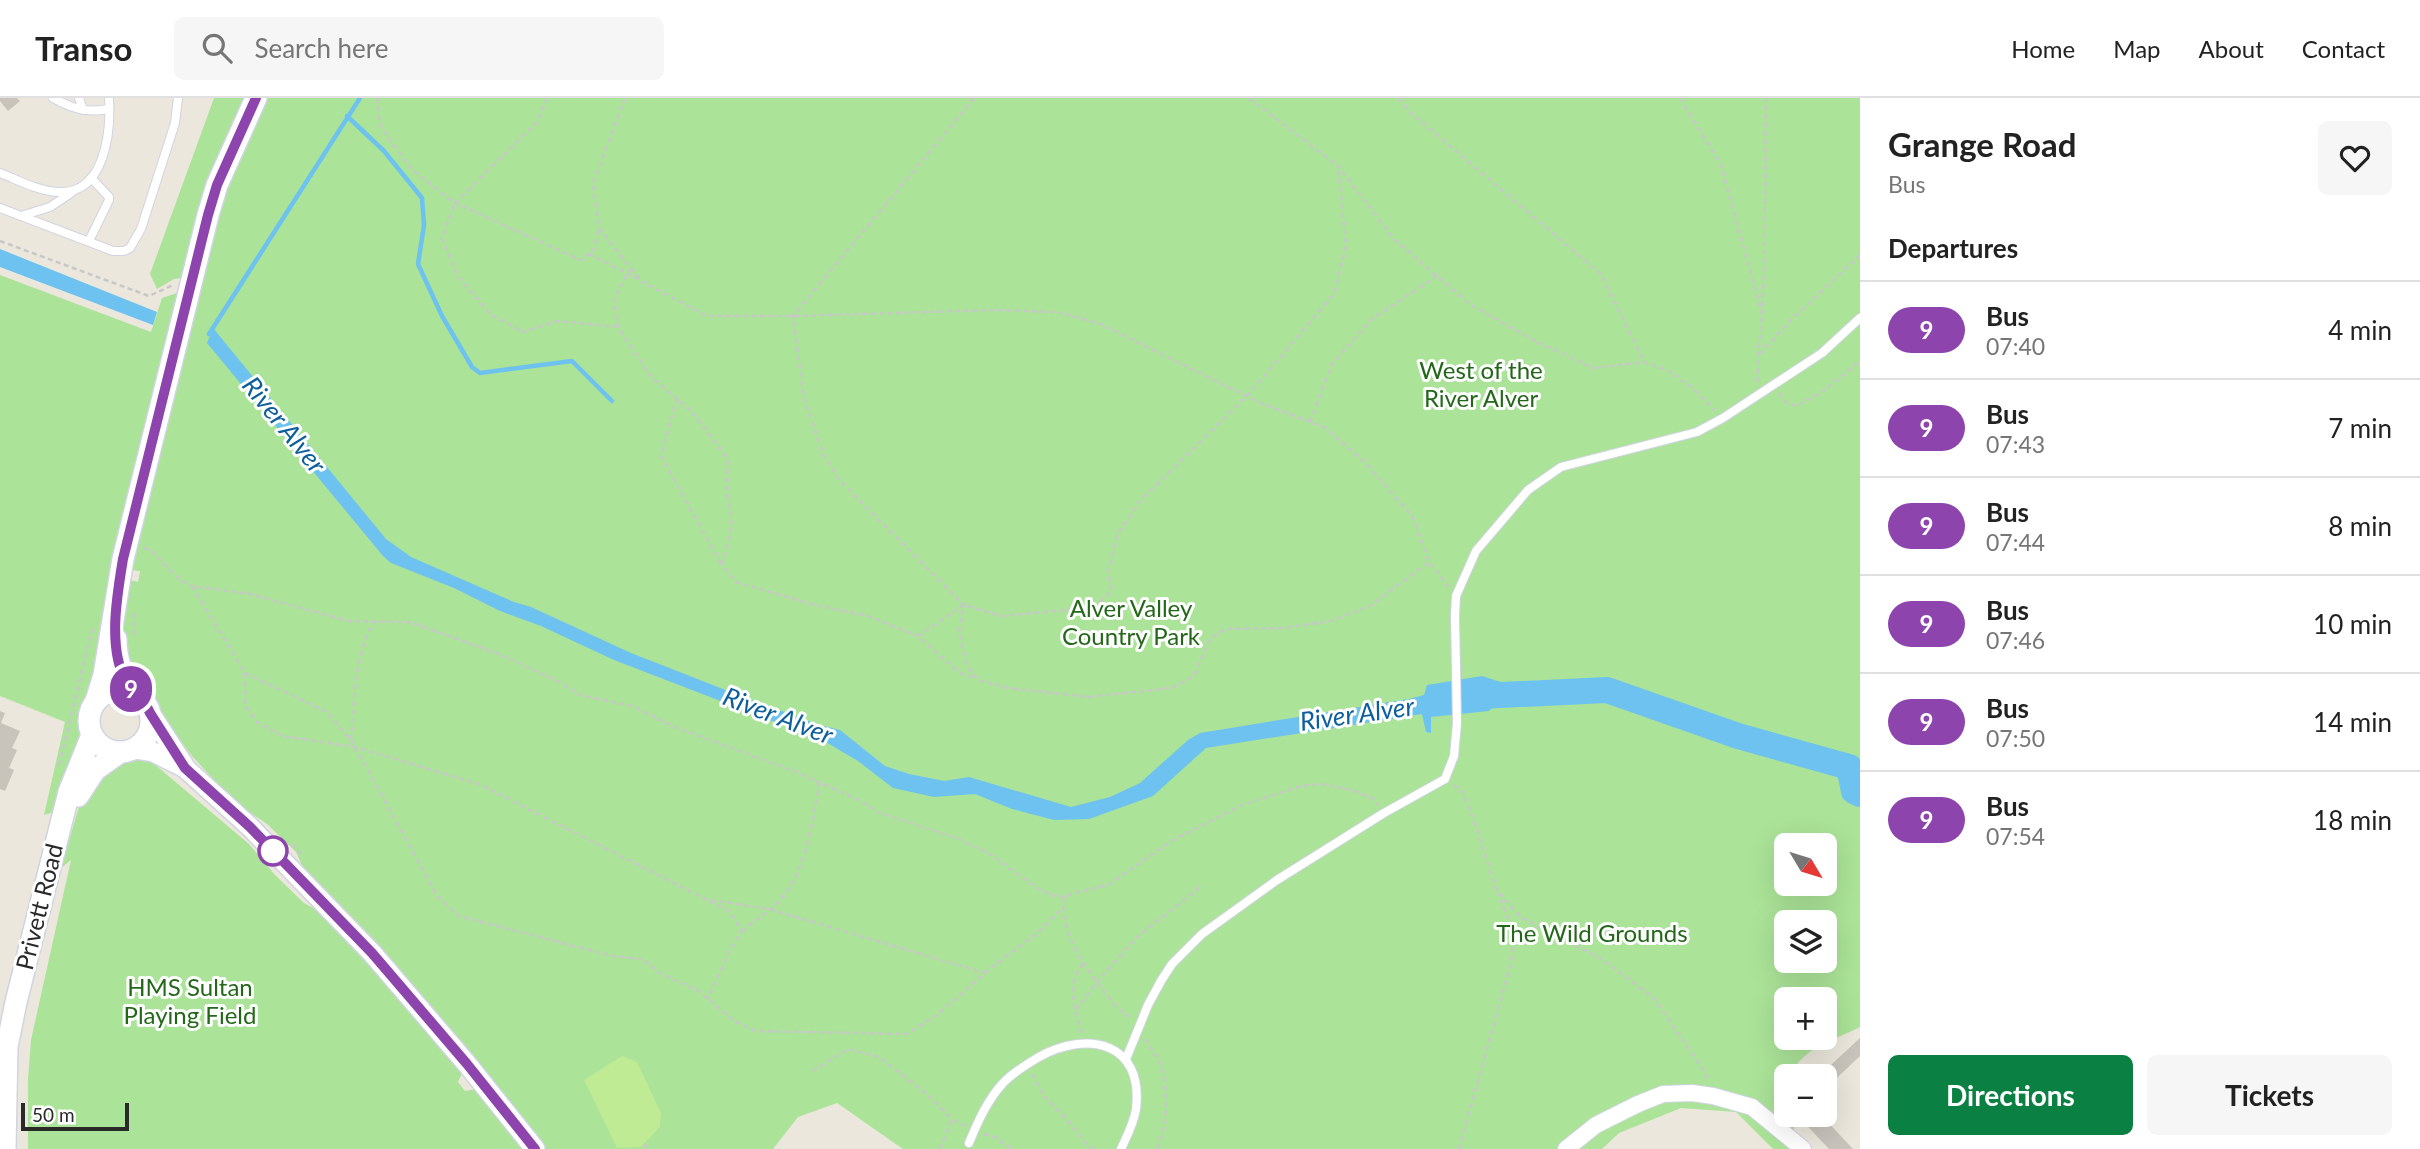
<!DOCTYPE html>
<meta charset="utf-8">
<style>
:root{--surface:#fff;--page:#f6f6f6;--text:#222;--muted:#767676;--line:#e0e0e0;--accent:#0b8043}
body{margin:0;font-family:Lato,sans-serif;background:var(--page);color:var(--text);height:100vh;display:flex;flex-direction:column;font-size:26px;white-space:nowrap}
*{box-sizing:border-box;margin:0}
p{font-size:23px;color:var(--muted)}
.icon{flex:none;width:38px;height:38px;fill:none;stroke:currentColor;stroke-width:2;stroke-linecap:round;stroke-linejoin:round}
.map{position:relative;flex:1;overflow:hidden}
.details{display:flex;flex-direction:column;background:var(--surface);width:560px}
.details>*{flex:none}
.badge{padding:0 14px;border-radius:23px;font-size:24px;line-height:46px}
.needle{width:46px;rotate:128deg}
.controls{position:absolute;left:1774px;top:735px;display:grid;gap:14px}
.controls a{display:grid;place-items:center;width:63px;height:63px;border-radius:10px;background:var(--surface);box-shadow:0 7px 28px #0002;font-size:35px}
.scale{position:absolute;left:21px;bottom:18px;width:108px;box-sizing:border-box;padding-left:7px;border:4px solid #2a2a2a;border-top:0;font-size:19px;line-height:24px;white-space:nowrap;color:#2a2a2a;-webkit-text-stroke:5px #fff;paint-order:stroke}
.map>.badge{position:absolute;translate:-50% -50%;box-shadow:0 0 0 4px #fff}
h2{padding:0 28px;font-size:26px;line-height:63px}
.round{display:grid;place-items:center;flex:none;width:74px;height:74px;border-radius:10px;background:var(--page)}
.overview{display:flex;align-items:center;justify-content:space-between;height:119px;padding:0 28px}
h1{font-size:33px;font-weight:700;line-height:52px}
.cta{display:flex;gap:14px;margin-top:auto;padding:14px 28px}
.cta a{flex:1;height:80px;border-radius:10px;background:var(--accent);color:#fff;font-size:28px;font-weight:700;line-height:80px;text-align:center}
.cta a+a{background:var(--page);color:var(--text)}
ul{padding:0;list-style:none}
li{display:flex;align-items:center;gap:21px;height:98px;padding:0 28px;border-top:2px solid var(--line)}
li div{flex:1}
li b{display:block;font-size:26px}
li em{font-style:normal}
li .badge{min-width:77px;font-weight:700;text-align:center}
header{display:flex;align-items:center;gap:42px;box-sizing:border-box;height:98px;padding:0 35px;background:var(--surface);border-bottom:2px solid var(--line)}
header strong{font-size:33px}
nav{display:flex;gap:38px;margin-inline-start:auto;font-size:24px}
.search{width:490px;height:63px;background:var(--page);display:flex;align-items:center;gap:18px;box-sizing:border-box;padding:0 24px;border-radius:10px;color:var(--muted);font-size:26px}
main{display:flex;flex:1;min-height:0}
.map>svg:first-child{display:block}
.green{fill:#abe398;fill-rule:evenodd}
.pitch{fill:#beeb93}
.water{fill:#6ec2ef}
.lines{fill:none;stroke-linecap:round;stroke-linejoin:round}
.stream{stroke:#6ec2ef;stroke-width:4.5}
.river{stroke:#6ec2ef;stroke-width:26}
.building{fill:#c8c3bb}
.service-casing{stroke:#d1d3e3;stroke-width:10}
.minor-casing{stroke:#d1d3e3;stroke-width:18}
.tertiary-casing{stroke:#d1d3e3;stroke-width:22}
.secondary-casing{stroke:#d1d3e3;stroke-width:24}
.path{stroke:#c8c8c8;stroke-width:2.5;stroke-dasharray:5 3.5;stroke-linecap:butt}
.service{stroke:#fff;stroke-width:8}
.minor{stroke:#fff;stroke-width:16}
.tertiary{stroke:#fff;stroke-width:19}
.secondary{stroke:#fff;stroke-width:21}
.line-casing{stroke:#fff;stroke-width:16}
.line{stroke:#8e44ad;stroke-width:10}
.stop-dot{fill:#fff;stroke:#8e44ad;stroke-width:3.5}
.labels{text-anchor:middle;stroke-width:6;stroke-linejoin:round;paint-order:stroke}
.park-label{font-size:24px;fill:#236819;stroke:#fff}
.street-label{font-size:24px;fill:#2a2a2a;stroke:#fff}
.water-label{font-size:26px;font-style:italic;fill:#0c5e9c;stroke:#fff}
</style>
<header>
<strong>Transo</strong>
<div class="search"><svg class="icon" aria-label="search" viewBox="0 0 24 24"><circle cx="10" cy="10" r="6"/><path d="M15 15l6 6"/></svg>Search here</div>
<nav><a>Home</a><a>Map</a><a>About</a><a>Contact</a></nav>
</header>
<main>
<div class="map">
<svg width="1860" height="1051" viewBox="0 0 1860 1051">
<rect width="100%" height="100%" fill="#ece7dc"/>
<!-- green -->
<g class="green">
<polygon points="214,0 245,0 223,48 203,101 182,180 174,181 157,191 150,176"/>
<path d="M265,0H1860V929C1834,942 1802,950 1790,978H1787V1017H1794V1051H1773L1736,1014L1681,1010L1619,1035L1602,1051H903L837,1005L798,1019L773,1051H545L443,922L354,822L304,772L296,754L267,726L233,703L192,658L132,577L123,549L124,515L129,482L138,484L140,473L130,472L225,85ZM1787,747H1825V786H1787ZM1787,824H1825V863H1787ZM1787,901H1825V940H1787Z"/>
<polygon points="0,177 151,234 162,200 180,194 92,580 78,617 81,634 74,663 54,714 44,717 65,624 0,598"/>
<polygon points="125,658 146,659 249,746 275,777 304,805 328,818 463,973 458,984 465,993 477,991 523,1051 28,1051 28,981 31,942 71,762 61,770 80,705 96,680"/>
</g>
<!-- pitch -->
<polygon class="pitch" points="622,958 637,964 661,1015 660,1029 641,1049 617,1050 584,982"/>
<!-- water -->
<g class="water">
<polygon points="0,151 157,214 153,227 0,169"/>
<polygon points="213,230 386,441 411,459 514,504 531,509 631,555 746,600 820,627 840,632 885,668 909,676 944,683 969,679 1071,709 1110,699 1140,685 1188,642 1200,635 1409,601 1424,597 1427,587 1482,578 1513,588 1517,601 1496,606 1489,613 1431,619 1431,635 1426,634 1422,616 1206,650 1153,698 1089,721 1054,722 1012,711 975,696 934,699 893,690 858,663 824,643 614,562 541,528 500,513 454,490 391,465 383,458 207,245"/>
</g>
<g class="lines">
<!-- stream -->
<g class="stream">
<polyline points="347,18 384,53 422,100 424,127 418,166 442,218 472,269 480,275 572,263 612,303"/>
<polyline points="209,236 360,0"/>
</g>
<!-- river -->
<polyline class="river" points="1479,598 1607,592 1738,638 1849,669 1854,693 1860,696"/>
</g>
<!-- building -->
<g class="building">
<polygon points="0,0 17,0 20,3 8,13 0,3"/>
<polygon points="0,613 5,615 1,625 20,633 12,650 17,652 9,670 14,672 5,693 0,691"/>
<polygon points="1860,940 1860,958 1825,991 1825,978 1819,978"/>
<polygon points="1797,1017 1821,1017 1853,1051 1829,1051"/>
</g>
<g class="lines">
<!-- service casing -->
<g class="service-casing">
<g id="service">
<path d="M53,0C73,11 87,15 109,11"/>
<polyline points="79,0 83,12"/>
<path d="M0,75C18,82 38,93 58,94C105,97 111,34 109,0"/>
<polyline points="0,110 113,153 124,153 130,150 141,131 175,25 178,0"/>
<polyline points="21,118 50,109 71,95"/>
<polyline points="89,143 109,102 109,99 91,80"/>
<polyline points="1126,961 1148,907 1161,883 1172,866 1202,836 1277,782 1384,715 1445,681 1454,658 1457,625 1455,518 1456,498 1476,453 1528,392 1561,369 1697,334 1723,320 1822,255 1860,220"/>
<path d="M969,1045C978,1023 988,1001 1004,984C1014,974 1027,966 1039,959C1088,932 1144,944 1136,1011C1134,1025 1127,1038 1121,1051"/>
</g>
</g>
<!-- minor casing -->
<g class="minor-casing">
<polyline id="minor" points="1566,1051 1596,1027 1638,1006 1663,996 1692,995 1713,998 1752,1009 1803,1051"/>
</g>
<!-- tertiary casing -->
<g class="tertiary-casing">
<g id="tertiary">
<polyline points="150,615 185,669"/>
<polyline points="135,651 153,654 185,670 250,729 372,855 467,966 535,1051"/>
</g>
</g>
<!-- secondary casing -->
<g class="secondary-casing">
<g id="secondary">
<path d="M116,541C116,562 122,579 135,596"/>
<circle cx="120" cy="623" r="31"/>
<polyline points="96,603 104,577 123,461 208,117 217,87 256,0"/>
<polyline points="78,698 95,672 119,655"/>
<polyline points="5,1051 7,949 16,904 69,694 92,637"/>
</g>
</g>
<!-- path -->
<g class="path">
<polyline points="377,0 380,28 412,72 455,105 581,162 594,151 599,130"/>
<polyline points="547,0 537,24 455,105 442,140 458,178 490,216 523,234 557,223 618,229"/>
<polyline points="625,0 593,86 599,130 641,183 707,218 793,218 998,212 1057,214 1098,225 1263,306 1324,329 1365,364 1413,419 1429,464 1449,489"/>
<polyline points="974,0 793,218 804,300 823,356 840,383 964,507 959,534 967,568 978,582 1008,590 1088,599 1172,590 1194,578 1210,541 1225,531 1284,530 1331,523 1370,508 1429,464"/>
<polyline points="1249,0 1338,68 1394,141 1471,207 1537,244 1594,270 1644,264 1667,272 1688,286 1715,312"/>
<polyline points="1399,0 1411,15 1601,176 1643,262"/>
<polyline points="1680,0 1721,67 1761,212"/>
<polyline points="0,143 149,198 173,187"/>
<polyline points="589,156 638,181"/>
<polyline points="631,170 614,200 618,229 651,279 691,313 728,361 727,393 732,428 722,467 736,484 815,507 868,518 918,538 960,575 976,581"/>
<polyline points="1760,256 1793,220 1860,157"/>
<polyline points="1757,284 1764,179 1766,0"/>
<polyline points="1779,295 1785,304 1796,308 1825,292 1860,263"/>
<polyline points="677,300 661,358 722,467"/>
<polyline points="1310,324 1332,266 1372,221 1437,178"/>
<polyline points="144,450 151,452 180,482 192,488 250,496 349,523 410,524 496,555 556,582 580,597 632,608 677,630 794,673 859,702 880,715 959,741 990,756 1036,789 1051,797 1065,799"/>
<polyline points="192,488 245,575 327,614 351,642 438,799 459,818 612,858 642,861 660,875 699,893 734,923 756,933 907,936 937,917 992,869 1036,836 1064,809"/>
<polyline points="134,537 134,512"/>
<polyline points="918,538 964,507 1002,518 1095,509 1111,493 1108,473 1118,435 1142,401 1247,298 1334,196 1346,148 1338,68"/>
<polyline points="245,575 245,607 257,624 282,638 355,649 479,686 729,813 742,833 730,852 708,901"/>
<path d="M351,642C354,602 354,559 374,523"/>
<polyline points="59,667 93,528"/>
<polyline points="1454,687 1462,693 1475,725 1496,791 1520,819 1600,860 1653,899 1701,968 1708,982"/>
<polyline points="292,746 302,757"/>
<polyline points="711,802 769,811 985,875"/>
<path d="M742,833C753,824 766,816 776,806C807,777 811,724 820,685"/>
<polyline points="1076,912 1097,884 1137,839 1203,787"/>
<path d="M1130,919C1117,912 1109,899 1100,888C1080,862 1060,833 1065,799L1073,795L1108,787L1173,742L1242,707L1302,688L1321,686L1352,692L1372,700L1378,707"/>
<path d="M1082,935C1075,915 1065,882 1084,866"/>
<path d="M1145,941C1150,949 1157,957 1160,965C1169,992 1168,1025 1157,1051"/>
<polyline points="813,973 848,951 879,959 928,997 952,1021"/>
<polyline points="1032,976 1043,997 1065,1019 1086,1045 1094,1051"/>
<polyline points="984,1036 995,1039 1012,1051"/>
<polyline points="644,1046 648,1051"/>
<polyline points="940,1051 952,1021 965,1028"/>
<polyline points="1459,1051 1511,865 1514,836 1498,795"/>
</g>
<!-- service -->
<use href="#service" class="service"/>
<!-- minor -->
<use href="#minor" class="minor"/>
<!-- tertiary -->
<use href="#tertiary" class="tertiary"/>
<!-- secondary -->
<use href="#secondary" class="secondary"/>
</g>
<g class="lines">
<!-- line casing -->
<g class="line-casing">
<path id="line" d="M256,0L217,87L208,117L123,461C117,497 107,552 127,585C134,597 145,602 150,615L185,670L250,729L372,855L467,966L535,1051"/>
</g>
<!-- line -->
<use href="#line" class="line"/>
</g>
<!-- markers -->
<circle class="stop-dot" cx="273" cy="753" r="14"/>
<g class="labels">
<!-- park labels -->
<g class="park-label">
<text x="1481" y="281">West of the<tspan x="1481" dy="28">River Alver</tspan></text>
<text x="1131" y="519">Alver Valley<tspan x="1131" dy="28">Country Park</tspan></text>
<text x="1592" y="844">The Wild Grounds</text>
<text x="190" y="898">HMS Sultan<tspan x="190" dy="28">Playing Field</tspan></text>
</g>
<!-- street labels -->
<g class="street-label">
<text transform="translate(40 809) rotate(-76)" y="8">Privett Road</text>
</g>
<!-- water labels -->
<g class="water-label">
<text transform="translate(284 327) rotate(51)" y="9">River Alver</text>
<text transform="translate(1357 616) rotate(-8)" y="9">River Alver</text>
<text transform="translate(778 618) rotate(21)" y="9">River Alver</text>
</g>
</g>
</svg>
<div class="controls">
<a><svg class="needle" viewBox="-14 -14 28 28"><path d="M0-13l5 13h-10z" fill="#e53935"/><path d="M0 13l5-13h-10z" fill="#767676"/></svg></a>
<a><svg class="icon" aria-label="layers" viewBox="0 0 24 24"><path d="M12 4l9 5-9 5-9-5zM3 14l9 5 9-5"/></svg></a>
<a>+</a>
<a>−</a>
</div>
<div class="scale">50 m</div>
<b class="badge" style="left:131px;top:591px;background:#8e44ad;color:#fff">9</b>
</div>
<section class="details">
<div class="overview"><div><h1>Grange Road</h1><p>Bus</p></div><a class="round"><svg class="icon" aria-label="heart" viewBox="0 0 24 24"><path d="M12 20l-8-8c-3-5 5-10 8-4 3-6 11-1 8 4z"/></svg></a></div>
<h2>Departures</h2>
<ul>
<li><span class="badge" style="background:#8e44ad;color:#fff">9</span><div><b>Bus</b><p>07:40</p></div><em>4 min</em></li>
<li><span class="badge" style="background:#8e44ad;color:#fff">9</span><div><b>Bus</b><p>07:43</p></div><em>7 min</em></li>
<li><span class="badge" style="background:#8e44ad;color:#fff">9</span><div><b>Bus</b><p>07:44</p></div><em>8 min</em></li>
<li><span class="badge" style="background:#8e44ad;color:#fff">9</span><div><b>Bus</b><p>07:46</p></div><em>10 min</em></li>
<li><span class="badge" style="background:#8e44ad;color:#fff">9</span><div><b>Bus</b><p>07:50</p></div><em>14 min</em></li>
<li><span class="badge" style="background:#8e44ad;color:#fff">9</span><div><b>Bus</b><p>07:54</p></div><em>18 min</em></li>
</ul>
<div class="cta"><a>Directions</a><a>Tickets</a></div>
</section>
</main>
